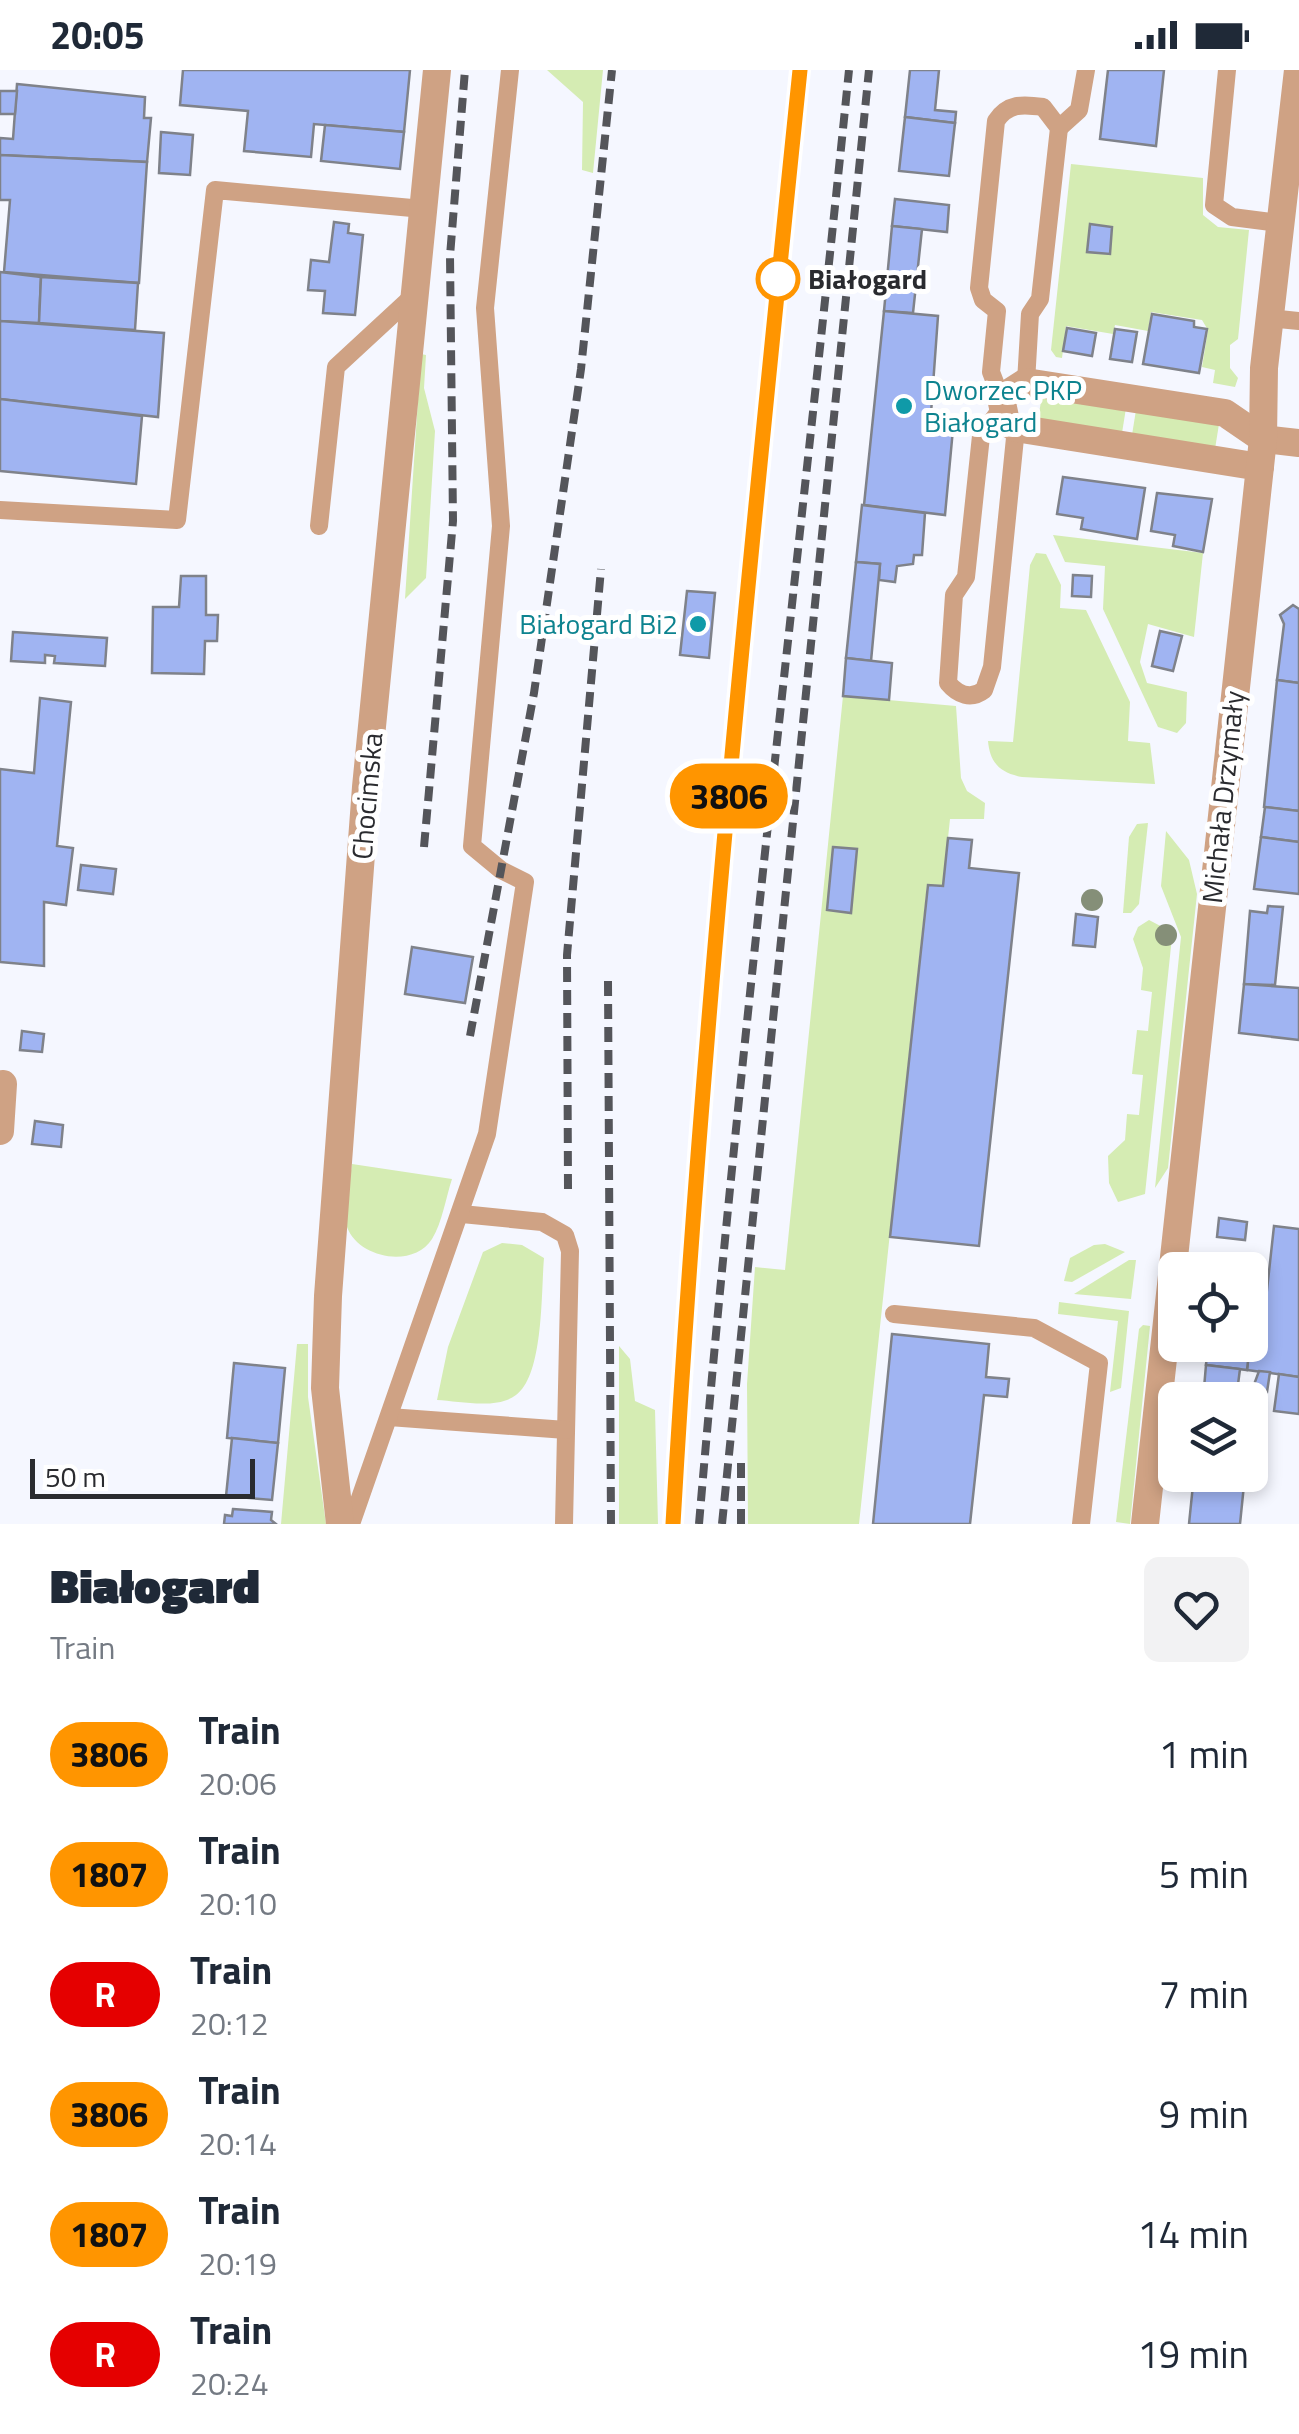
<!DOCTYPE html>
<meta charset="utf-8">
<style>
:root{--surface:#fff;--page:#f2f2f3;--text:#1f2937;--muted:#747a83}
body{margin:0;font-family:"Titillium Web",sans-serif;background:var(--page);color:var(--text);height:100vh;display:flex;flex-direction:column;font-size:38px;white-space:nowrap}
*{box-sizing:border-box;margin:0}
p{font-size:32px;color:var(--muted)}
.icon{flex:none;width:55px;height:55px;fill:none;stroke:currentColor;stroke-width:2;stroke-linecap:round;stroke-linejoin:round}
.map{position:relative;height:1454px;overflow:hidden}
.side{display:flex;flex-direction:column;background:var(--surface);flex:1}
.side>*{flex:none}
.badge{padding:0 20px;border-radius:32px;font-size:35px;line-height:65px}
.controls{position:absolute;left:1158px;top:1182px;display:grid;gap:20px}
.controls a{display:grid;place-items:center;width:110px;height:110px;border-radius:15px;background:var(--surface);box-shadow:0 5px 15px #0003;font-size:50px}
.scale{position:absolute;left:30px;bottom:25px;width:225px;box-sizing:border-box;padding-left:10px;border:5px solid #2a2b2f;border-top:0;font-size:28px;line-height:35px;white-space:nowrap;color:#2a2b2f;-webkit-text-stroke:8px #fff;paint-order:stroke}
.map>.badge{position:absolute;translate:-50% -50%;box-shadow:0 0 0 5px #fff}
.round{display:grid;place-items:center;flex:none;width:105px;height:105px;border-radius:15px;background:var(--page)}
.headline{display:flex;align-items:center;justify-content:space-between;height:170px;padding:0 50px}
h1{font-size:48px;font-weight:800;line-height:75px}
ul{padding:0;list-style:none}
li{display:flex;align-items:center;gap:30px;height:120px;padding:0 50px}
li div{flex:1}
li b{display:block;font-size:38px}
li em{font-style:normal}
li .badge{min-width:110px;font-weight:700;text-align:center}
.status{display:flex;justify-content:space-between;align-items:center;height:70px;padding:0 50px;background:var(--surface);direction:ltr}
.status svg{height:28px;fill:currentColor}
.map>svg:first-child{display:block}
.green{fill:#d5ecb3}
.building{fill:#a0b4f2;stroke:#7f828a;stroke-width:2.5}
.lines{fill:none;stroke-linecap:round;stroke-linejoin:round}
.service{stroke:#cfa284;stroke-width:18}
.minor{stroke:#cfa284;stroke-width:28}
.rail{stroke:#54555a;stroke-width:8;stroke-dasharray:15 8;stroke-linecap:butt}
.tree{fill:#858f78}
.line-casing{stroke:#fff;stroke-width:22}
.line{stroke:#ff9500;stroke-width:15}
.stop-dot{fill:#fff;stroke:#ff9500;stroke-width:5}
.culture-dot{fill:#0f9aa8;stroke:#fff;stroke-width:4}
.labels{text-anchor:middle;stroke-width:10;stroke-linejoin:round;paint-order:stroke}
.stop-label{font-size:28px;font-weight:bold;fill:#2a2b2f;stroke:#fff;text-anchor:start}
.culture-label{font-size:28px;fill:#0d838f;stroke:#fff;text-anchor:start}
.street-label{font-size:28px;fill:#2a2b2f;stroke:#fff}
</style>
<div class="status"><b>20:05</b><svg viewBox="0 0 49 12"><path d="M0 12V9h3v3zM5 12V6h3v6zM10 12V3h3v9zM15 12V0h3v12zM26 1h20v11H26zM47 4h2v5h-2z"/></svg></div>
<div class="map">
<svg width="1299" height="1454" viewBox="0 0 1299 1454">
<rect width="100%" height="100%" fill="#f5f7ff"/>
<!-- green -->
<g class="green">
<polygon points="547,0 603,0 593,103 582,100 583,32"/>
<polygon points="1071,94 1203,108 1203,145 1218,157 1249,160 1238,269 1230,275 1230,298 1238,308 1235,317 1213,313 1215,300 1202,297 1208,260 1202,250 1151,242 1148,261 1115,255 1113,264 1066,256 1062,288 1056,287 1051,280"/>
<polygon points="421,284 426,285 424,318 435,361 426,508 405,529"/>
<polygon points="1042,325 1126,338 1122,363 1038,350"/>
<polygon points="1136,340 1219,354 1215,379 1132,365"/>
<polygon points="1053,465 1203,483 1194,567 1148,554 1140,592 1147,613 1187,622 1186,653 1177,663 1158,657 1103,539 1105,496 1065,492"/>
<path d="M1036,483L1046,484L1061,515L1060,538L1086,540L1130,632L1128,671L1150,673L1155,714L1022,707C1001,703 990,694 988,671L1013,672L1030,495Z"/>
<polygon points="843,626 956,636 961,708 967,721 985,733 984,749 950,749 943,816 927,815 859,1454 748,1454 747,1314 755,1197 785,1200"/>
<polygon points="1148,753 1139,834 1131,843 1123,843 1129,767 1137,754"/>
<polygon points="1166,761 1189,790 1197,824 1168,1098 1155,1118 1181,867 1161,816"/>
<polygon points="1149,850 1172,862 1172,867 1145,1124 1118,1132 1109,1113 1108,1086 1125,1070 1127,1044 1139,1045 1143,1005 1132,1004 1137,960 1148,961 1152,922 1141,920 1143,898 1133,869 1138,857"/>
<path d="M352,1094L452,1109C446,1127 442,1153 432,1169C413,1199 358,1188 347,1157C341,1140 350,1112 352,1094Z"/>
<path d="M502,1173L522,1175L544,1188C541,1221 544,1305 516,1325C497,1340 459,1331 437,1330L448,1277L483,1182Z"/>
<polygon points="1105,1174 1125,1182 1072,1212 1064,1211 1070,1188 1094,1175"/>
<polygon points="1129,1190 1136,1190 1131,1229 1074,1224"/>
<polygon points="1059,1232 1129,1241 1121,1318 1110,1322 1118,1251 1058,1244"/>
<polygon points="1143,1255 1150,1256 1130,1454 1116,1452 1139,1259"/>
<polygon points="297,1274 308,1274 308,1327 326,1454 281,1454"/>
<polygon points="619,1276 630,1289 635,1331 655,1340 658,1454 619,1454"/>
</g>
<!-- building -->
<g class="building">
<polygon points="183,0 410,0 404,62 314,54 311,87 244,81 248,41 180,35"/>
<polygon points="910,0 939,0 935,40 956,42 955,53 905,47"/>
<polygon points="1108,0 1164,0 1156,76 1100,69"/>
<polygon points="17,14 145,27 144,48 151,48 147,92 0,85 0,68 13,69"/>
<polygon points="0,21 17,21 15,44 0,44"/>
<polygon points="905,47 955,53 949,106 899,101"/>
<polygon points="325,55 404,62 400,99 321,91"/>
<polygon points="161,62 193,65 190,105 159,103"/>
<polygon points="0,85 147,92 139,213 4,202 10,130 0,130"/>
<polygon points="895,129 949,135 947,162 892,156"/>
<polygon points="334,152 349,154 348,163 363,165 355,245 323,243 325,221 308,220 311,190 329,192"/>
<polygon points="1090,154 1112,157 1110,184 1087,182"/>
<polygon points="892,156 922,159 913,243 884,241"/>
<polygon points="0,202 41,207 39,253 0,251"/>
<polygon points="41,207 138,213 135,260 39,253"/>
<polygon points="884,241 938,246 930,357 953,359 945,445 864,435"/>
<polygon points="1152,244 1194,251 1194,257 1207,259 1199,303 1143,294"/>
<polygon points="0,251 164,263 158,347 0,329"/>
<polygon points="1067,258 1096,263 1092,286 1063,281"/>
<polygon points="1115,259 1137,262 1132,292 1110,289"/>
<polygon points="0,329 142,346 136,414 0,401"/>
<polygon points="1063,407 1145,418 1137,469 1081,459 1083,448 1057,444"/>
<polygon points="1157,423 1212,429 1203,482 1173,476 1175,465 1151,461"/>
<polygon points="862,435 925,443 922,485 914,485 913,494 897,496 895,512 879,510 880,494 856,492"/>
<polygon points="856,492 880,494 871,591 846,588"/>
<polygon points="1073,505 1092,506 1091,527 1072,526"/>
<polygon points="181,506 206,506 206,545 218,545 217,571 205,571 204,604 152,603 153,537 179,537"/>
<polygon points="687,521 715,523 709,588 680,585"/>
<polygon points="1293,535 1299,539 1299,613 1277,610 1284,554 1280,545"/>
<polygon points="1160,561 1182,566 1173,601 1152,596"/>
<polygon points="13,562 107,568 105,596 54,593 55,586 45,585 45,593 11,591"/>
<polygon points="846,588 892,593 889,630 843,626"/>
<polygon points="1277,610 1299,613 1299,741 1264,737"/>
<polygon points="40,628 71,632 57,776 73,778 66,835 44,832 44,896 0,892 0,699 34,703"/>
<polygon points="1265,737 1299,741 1299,772 1261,767"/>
<polygon points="1261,767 1299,772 1299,824 1254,819"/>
<polygon points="948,768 972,770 969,798 1019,803 979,1176 890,1167 928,815 943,816"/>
<polygon points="833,777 857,779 851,843 827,840"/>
<polygon points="81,795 116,799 113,824 78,820"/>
<polygon points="1268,836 1283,837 1275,915 1244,914 1250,841 1267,843"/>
<polygon points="1076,844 1098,847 1095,877 1073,875"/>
<polygon points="412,877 473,887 465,933 405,924"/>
<polygon points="1244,914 1299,918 1299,970 1239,963"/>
<polygon points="22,961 44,964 42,982 20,980"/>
<polygon points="35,1051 63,1055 61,1077 32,1074"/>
<polygon points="1219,1148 1247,1152 1245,1170 1217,1167"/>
<polygon points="1274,1156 1299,1159 1299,1307 1247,1300 1253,1246 1264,1247"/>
<polygon points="1250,1246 1253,1246 1247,1300 1206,1295 1208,1275 1250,1275"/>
<polygon points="892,1264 989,1274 986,1307 1009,1309 1007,1327 984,1325 970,1454 873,1454"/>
<polygon points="234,1293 285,1298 278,1373 227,1368"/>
<polygon points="1206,1295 1240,1299 1236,1330 1203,1330"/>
<polygon points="1259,1301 1270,1302 1267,1322 1252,1320"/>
<polygon points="1279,1304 1299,1307 1299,1344 1274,1341"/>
<polygon points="232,1368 278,1373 272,1430 226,1426"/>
<polygon points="1194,1405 1245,1405 1240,1454 1189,1454"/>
<polygon points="233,1439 272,1442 271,1450 276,1454 224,1454 225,1445 232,1446"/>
</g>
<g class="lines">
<!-- service -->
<g class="service">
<polyline points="1227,0 1214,135 1232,147 1279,153"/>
<polyline points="1059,58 1079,40 1086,0"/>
<polyline points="1269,248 1299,251"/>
<path d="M1001,328L991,302L997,241L983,230L979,218L996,51C1008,33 1023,34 1043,37L1059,58L1040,229L1030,244L1026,312"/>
<path d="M1000,340L981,366L966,507L954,525L948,613C958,625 971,630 984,620L992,597L1016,358"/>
<polyline points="0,440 177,450 215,120 423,139"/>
<polyline points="319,456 336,297 415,224"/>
<polyline points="462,1144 542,1152 565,1165 570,1181 564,1454"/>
<polyline points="894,1244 1034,1258 1099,1293 1081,1454"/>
<polyline points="389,1347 566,1360"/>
<polyline points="351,1454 487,1064 525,812 501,800 472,776 501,456 485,238 510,0"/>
</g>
<!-- minor -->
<g class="minor">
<polyline points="1263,369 1299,373"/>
<polyline points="1260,397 1016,358 1006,352 1001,328 1026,312 1225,343 1263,369"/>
<polyline points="0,1061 3,1014"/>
<polyline points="340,1454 325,1318 328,1226 366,717 437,0"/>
<polyline points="1145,1454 1263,369 1264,298 1298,0"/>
</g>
<!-- rail -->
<g class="rail">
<polyline points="424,777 453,451 450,186 465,0"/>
<polyline points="608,911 611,1454"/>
<polyline points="470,966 534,623 581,299 612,0"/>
<polyline points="568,1119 567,885 601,499"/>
<path d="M674,1454C699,968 750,484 800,0"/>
<path d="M699,1454C740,969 800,485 849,0"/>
<polyline points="722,1454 869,0"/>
<polyline points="741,1454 741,1386"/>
</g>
</g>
<!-- trees -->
<g class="tree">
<circle cx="1092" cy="830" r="11"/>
<circle cx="1166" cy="865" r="11"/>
</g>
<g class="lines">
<!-- line casing -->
<g class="line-casing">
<path id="line" d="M673,1454C701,968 750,484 800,0"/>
</g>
<!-- line -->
<use href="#line" class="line"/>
</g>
<!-- markers -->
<circle class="stop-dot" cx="778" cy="209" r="20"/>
<g class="culture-dot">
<circle cx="904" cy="336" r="10"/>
<circle cx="698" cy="554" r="10"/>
</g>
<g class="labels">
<!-- stop labels -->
<g class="stop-label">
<text x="808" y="219">Białogard</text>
</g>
<!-- culture labels -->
<g class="culture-label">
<text x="924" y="330">Dworzec PKP<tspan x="924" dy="32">Białogard</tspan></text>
<text x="678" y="564" text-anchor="end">Białogard Bi2</text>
</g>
<!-- street labels -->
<g class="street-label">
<text transform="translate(367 726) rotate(-85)" y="10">Chocimska</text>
<text transform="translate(1223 727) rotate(-84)" y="10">Michała Drzymały</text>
</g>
</g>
</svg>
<div class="controls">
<a><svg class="icon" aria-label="locate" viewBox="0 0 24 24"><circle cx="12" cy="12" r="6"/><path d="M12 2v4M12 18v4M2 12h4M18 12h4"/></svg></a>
<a><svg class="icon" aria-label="layers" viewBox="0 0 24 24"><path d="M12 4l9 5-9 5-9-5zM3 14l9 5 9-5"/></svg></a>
</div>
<div class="scale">50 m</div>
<b class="badge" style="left:729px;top:726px;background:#ff9500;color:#111">3806</b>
</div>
<section class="side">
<div class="headline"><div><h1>Białogard</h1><p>Train</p></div><a class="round"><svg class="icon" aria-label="heart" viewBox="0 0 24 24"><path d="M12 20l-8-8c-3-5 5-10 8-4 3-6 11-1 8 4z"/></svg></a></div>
<ul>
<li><span class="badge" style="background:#ff9500;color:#111">3806</span><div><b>Train</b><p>20:06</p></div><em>1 min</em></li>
<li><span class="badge" style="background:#ff9500;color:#111">1807</span><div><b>Train</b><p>20:10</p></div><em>5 min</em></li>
<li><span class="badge" style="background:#e50000;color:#fff">R</span><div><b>Train</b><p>20:12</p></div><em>7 min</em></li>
<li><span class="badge" style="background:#ff9500;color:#111">3806</span><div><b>Train</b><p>20:14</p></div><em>9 min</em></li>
<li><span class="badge" style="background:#ff9500;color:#111">1807</span><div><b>Train</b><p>20:19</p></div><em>14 min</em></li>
<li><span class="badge" style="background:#e50000;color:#fff">R</span><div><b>Train</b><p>20:24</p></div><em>19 min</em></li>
</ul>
</section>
